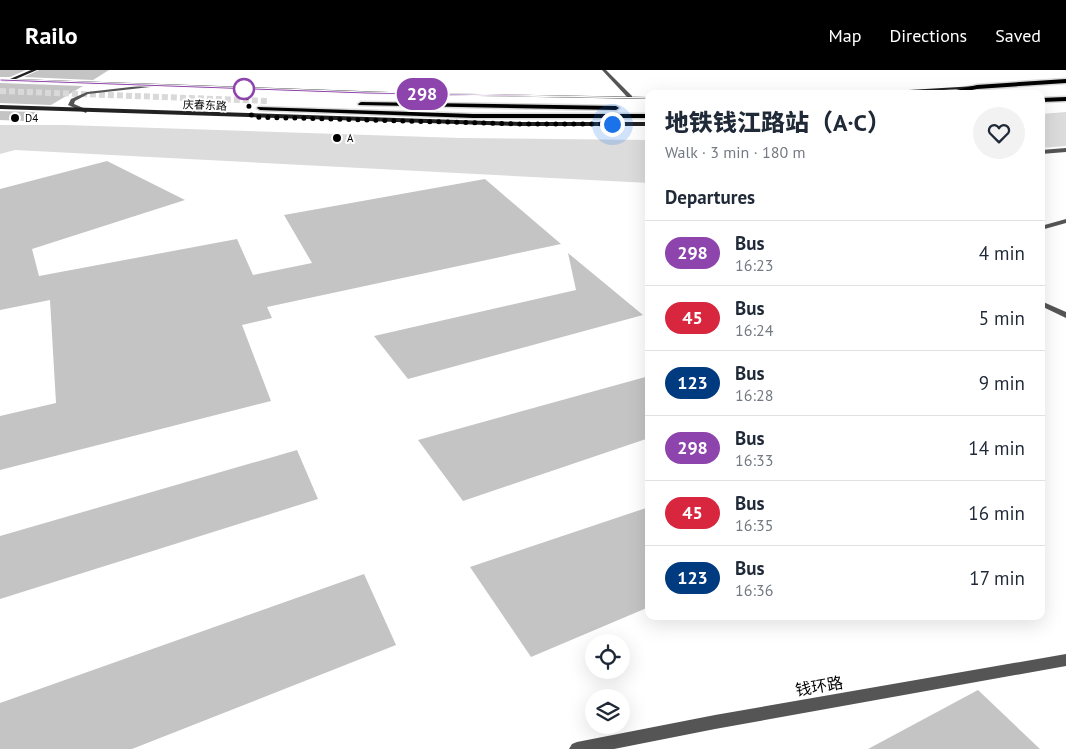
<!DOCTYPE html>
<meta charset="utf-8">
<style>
:root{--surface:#fff;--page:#f2f2f3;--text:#1f2937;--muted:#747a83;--line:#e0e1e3;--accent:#000}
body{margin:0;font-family:"PT Sans","Noto Sans SC",sans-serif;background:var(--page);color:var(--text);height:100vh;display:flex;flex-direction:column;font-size:19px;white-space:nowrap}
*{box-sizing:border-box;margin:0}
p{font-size:16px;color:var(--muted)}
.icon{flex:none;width:28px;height:28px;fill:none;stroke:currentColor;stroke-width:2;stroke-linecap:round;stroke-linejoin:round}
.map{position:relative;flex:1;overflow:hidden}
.sheet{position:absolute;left:645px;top:20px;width:400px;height:530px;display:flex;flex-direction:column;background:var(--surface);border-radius:10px;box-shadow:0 5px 20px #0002}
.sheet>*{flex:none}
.badge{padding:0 10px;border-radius:16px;font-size:18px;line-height:32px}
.controls{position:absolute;left:585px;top:564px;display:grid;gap:10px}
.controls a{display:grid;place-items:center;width:45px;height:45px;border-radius:50%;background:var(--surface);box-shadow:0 5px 20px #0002;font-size:25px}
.you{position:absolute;width:25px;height:25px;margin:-12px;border:4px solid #fff;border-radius:50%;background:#1a73e8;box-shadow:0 0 0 8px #1a73e833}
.map>.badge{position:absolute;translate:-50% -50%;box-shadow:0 0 0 2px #fff}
h2{padding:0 20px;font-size:19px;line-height:45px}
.round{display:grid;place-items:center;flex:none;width:52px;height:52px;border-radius:26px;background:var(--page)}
.headline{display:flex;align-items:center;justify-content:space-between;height:85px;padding:0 20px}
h1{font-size:24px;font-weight:800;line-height:38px}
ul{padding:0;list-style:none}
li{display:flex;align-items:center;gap:15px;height:65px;padding:0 20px;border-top:1px solid var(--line)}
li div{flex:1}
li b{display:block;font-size:19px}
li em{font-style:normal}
li .badge{min-width:55px;font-weight:700;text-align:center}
header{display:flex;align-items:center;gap:30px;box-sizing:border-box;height:70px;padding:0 25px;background:var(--accent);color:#fff}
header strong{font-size:24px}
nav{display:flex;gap:28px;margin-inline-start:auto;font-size:18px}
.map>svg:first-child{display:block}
.green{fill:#dcdcdc}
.building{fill:#c4c4c4}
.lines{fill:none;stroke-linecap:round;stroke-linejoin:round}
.primary-tunnel{stroke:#d9d9d9;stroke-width:6;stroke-dasharray:6 3;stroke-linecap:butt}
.primary-casing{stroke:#dbdbdb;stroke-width:3}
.lane{fill:#555;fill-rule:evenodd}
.street{fill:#555;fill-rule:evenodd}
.secondary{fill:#222;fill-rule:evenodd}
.primary{fill:#000;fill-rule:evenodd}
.line{fill:#8e44ad;stroke:#fff}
.walk{stroke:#000;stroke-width:5;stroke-dasharray:0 9}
.stop-dot{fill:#fff;stroke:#8e44ad;stroke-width:2.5}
.poi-dot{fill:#000;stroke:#fff;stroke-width:2}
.labels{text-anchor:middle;stroke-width:4;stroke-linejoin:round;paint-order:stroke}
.far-street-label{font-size:11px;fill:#000;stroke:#fff}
.far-poi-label{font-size:11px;fill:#000;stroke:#fff;text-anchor:start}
.near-street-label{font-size:16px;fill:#000;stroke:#fff}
</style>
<header>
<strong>Railo</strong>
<nav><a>Map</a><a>Directions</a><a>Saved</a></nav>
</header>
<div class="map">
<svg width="1066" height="679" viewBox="0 0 1066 679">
<rect width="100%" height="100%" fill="#fff"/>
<!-- green -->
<g class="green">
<polygon points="1066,42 1066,76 1041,78 1041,44"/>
<polygon points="0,55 65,55 460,68 649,70 649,113 15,80 0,84"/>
</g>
<!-- building -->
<g class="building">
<polygon points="0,0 26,0 10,7 0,7"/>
<polygon points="39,0 109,0 93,10 24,7"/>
<polygon points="0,13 83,16 51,35 0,33"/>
<polygon points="0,41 39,42 25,51 0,50"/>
<polygon points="107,91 185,130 32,179 39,206 237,169 253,205 312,193 284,145 485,109 561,174 267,237 272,248 242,255 271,331 0,400 0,346 56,333 50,230 0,240 0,119"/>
<polygon points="568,183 643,245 408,309 374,266 576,220"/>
<polygon points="649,306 649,368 463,431 418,370"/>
<polygon points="297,380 318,429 0,529 0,466"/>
<polygon points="649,437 649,537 531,587 470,497"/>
<polygon points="364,504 396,575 132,679 0,679 0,633"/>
<polygon points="978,620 1040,679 868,679"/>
</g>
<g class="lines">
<!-- primary-tunnel -->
<polyline class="primary-tunnel" points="0,21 269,31"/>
<!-- primary casing -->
<g class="primary-casing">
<g id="primary">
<polygon points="1066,9 1066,13 977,19 952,24 939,24 977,15"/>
<polygon points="1066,27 1066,31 1041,32 1041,28"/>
<polygon points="361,32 616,36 619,38 616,40 359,35 358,34"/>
<polygon points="258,37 473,44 649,44 649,48 473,48 260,40 257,38"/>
</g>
</g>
<!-- lane -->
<g class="lane">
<polygon points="157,14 159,16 88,24 75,31 74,34 88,40 86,43 68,35 71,29 87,22"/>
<polygon points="1066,78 1066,82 1041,84 1041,80"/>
<polygon points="1066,149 1066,153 1041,160 1041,156"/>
</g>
<!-- street -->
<g class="street">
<polygon points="602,0 606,0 632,26 632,28 628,28"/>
<polygon points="1041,231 1066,242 1066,248 1041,236"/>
<polygon points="1066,584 1066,596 715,659 614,679 569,679 572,674 577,672 715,645"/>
</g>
<!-- secondary -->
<g class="secondary">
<polygon points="31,0 37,0 16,9 418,23 649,27 649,29 418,25 0,11 0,9 10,9"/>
<polygon points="976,16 978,18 875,24 841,24"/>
<polygon points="0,35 521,52 649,52 649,56 521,56 0,39"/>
</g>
<!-- primary -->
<use href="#primary" class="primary"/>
</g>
<!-- line -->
<polygon class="line" points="0,9 366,22 651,28 366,24 0,11"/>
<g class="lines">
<!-- walk -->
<polyline class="walk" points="244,19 252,47 521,54 612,54"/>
</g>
<!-- markers -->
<circle class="stop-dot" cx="244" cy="19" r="10"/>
<g class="poi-dot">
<circle cx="15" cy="48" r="5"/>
<circle cx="337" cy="68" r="5"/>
</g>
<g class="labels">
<!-- far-street labels -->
<g class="far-street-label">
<text transform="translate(205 35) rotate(2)" y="4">庆春东路</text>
</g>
<!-- far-poi labels -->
<g class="far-poi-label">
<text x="25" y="52">D4</text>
<text x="347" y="72">A</text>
</g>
<!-- near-street labels -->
<g class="near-street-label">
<text transform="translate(819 616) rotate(-10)" y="6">钱环路</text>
</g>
</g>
</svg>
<div class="controls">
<a><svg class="icon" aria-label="locate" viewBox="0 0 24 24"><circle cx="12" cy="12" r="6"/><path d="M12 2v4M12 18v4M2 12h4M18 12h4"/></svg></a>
<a><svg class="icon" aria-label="layers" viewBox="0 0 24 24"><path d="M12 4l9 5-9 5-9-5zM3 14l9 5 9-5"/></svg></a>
</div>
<div class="you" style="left:612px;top:54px"></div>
<b class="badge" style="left:422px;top:24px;background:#8e44ad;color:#fff">298</b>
<section class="sheet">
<div class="headline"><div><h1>地铁钱江路站（A·C）</h1><p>Walk · 3 min · 180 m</p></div><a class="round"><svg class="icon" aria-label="heart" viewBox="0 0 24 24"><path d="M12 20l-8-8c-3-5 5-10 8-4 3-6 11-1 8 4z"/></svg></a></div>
<h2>Departures</h2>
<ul>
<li><span class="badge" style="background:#8e44ad;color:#fff">298</span><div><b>Bus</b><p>16:23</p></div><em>4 min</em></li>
<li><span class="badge" style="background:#d7263d;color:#fff">45</span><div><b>Bus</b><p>16:24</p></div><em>5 min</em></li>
<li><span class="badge" style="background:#003b80;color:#fff">123</span><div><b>Bus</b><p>16:28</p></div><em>9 min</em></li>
<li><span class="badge" style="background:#8e44ad;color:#fff">298</span><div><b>Bus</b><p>16:33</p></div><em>14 min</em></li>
<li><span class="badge" style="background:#d7263d;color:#fff">45</span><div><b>Bus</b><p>16:35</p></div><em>16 min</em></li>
<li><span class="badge" style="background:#003b80;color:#fff">123</span><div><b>Bus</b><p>16:36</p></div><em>17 min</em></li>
</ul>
</section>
</div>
